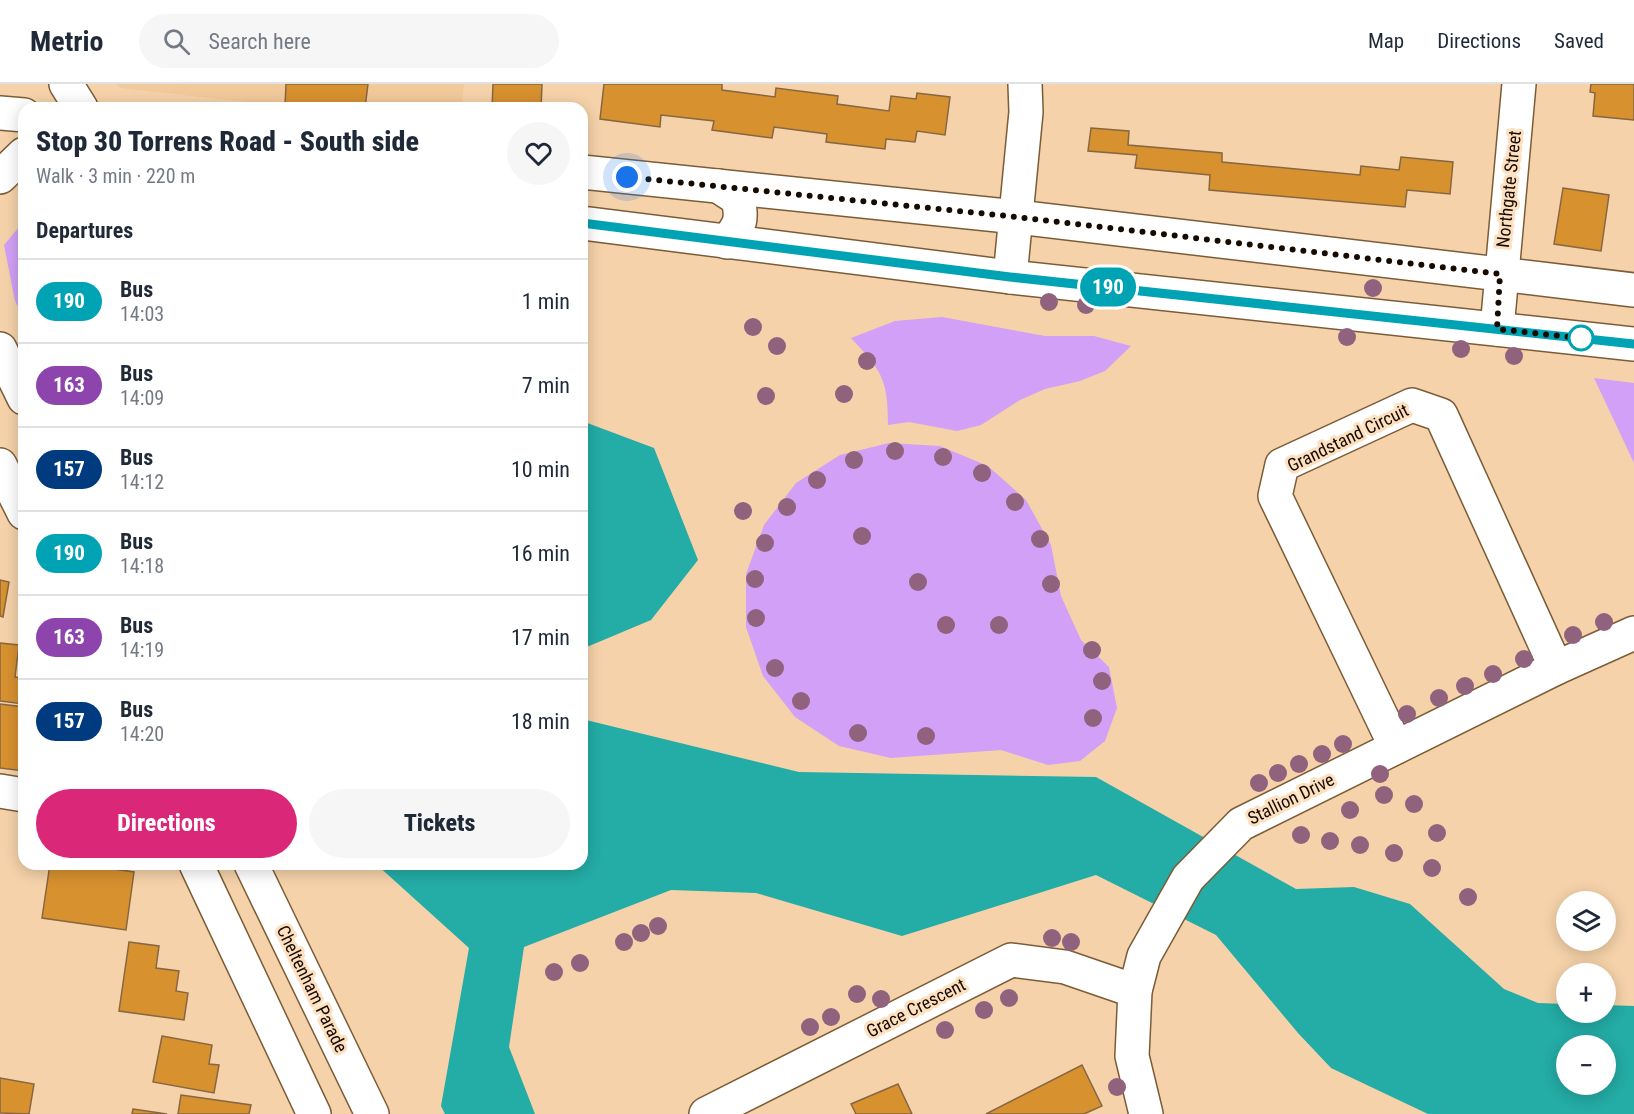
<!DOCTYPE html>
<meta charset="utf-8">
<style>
:root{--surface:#fff;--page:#f6f6f7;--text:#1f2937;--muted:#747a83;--line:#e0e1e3;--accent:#db2777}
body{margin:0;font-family:"Roboto Condensed",sans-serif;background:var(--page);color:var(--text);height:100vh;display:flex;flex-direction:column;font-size:22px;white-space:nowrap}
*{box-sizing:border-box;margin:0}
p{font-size:20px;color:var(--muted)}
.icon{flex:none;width:33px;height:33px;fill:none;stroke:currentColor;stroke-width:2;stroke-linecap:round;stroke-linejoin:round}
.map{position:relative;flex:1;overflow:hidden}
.sheet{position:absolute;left:18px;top:18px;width:570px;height:768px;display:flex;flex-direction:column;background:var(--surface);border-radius:18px;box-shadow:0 3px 15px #0003}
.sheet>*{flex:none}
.badge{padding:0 12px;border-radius:20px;font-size:21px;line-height:39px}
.controls{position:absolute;left:1556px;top:807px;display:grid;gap:12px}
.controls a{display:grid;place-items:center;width:60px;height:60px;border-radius:50%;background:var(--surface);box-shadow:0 3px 15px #0003;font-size:30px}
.you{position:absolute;width:30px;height:30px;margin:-15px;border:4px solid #fff;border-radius:50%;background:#1a73e8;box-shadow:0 0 0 9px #1a73e833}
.map>.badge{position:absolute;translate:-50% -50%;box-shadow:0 0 0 3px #fff}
h2{padding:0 18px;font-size:22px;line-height:54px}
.round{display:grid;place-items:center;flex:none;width:63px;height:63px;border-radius:32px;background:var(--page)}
.headline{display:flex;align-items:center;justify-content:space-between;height:102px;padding:0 18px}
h1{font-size:28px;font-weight:800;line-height:45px}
.action{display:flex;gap:12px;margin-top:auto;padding:12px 18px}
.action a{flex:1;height:69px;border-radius:36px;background:var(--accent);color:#fff;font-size:24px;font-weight:800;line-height:69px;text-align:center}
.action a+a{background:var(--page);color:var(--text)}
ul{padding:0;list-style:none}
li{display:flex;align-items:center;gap:18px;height:84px;padding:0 18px;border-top:2px solid var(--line)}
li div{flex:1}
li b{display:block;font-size:22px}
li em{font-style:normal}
li .badge{min-width:66px;font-weight:700;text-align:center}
header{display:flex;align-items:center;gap:36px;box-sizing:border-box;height:84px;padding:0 30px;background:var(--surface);border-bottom:2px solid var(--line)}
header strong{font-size:28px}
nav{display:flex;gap:33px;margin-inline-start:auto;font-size:21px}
.search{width:420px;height:54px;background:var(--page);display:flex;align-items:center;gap:15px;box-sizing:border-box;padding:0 21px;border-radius:33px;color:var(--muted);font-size:22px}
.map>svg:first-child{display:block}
.built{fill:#f2c99a}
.green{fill:#d2a0f6}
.water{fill:#24aca6;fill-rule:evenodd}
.building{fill:#d7912f;stroke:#876742;stroke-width:1.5}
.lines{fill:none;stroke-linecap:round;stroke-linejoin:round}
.minor-casing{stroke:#7b5c37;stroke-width:36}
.major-casing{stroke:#7b5c37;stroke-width:36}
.minor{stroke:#fff;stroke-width:33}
.major{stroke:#fff;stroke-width:33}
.tree{fill:#90627d}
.line-casing{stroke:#fff;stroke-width:14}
.line{stroke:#00a3b4;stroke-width:9}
.walk{stroke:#170b01;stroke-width:6;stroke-dasharray:0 10.8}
.stop-dot{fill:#fff;stroke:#00a3b4;stroke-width:3}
.labels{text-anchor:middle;stroke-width:6;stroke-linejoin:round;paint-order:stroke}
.street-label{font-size:18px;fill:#170b01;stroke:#fde0c0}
</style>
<header>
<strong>Metrio</strong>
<div class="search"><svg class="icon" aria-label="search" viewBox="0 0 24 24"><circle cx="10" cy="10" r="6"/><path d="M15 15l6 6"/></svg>Search here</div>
<nav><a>Map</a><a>Directions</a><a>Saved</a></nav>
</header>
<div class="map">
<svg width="1634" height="1030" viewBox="0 0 1634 1030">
<rect width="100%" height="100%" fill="#f5d2a9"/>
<!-- built -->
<polygon class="built" points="117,0 464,0 461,24 300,24 120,4"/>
<!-- green -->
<g class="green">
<polygon points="24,137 24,234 15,217 4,161"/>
<path d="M942,233L1045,252H1094L1131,262L1105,287L1080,297L1045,305L1020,316L981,341L957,347L909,338L888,341C888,295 882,287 851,254L895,237Z"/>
<polygon points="1594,294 1634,299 1634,379"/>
<polygon points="889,359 940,362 988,382 1026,416 1051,461 1061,512 1081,556 1109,583 1117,624 1105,657 1080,677 1048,681 1001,666 891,674 839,662 795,633 763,592 746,543 746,490 764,441 796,399 840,371"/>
</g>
<!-- water -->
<g class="water">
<polygon points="582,337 654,364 698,476 651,536 582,565"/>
<path d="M582,635L799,688L1096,693L1296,805L1354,803L1410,820L1504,905L1538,919L1566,920V928H1605V921L1634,922V1030H1428L1331,984L1298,949L1216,851L1096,791L902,852L756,809L671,806L524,863L509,963L535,1030H445L441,1022L469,864L376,780H582ZM1566,962H1605V1000H1566Z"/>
</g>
<!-- building -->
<g class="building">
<polygon points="286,0 368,0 365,24 285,22"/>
<polygon points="493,0 542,0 541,24 492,24"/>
<polygon points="604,0 722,0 722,6 775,13 776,4 838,12 837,20 889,27 891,12 916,15 917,9 950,13 945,51 917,47 915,58 886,55 885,65 826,58 827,50 774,43 772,54 712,46 714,37 661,31 660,43 600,35"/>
<polygon points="1591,0 1634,0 1634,36 1593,32 1595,9 1590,8"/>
<polygon points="1091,44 1129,47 1128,61 1222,69 1222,78 1360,91 1361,82 1399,86 1401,73 1453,78 1450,110 1407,106 1405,123 1209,106 1210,91 1135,84 1137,71 1088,67"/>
<polygon points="1563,104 1609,111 1601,167 1554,160"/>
<polygon points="0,496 9,498 3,533 0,532"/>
<polygon points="0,559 19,561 15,593 24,594 24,620 0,617"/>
<polygon points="0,620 24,623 24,687 0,684"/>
<polygon points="50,780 80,780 134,788 126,846 42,834"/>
<polygon points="129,858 159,862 156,884 179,887 176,907 188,909 184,936 119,927"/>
<polygon points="162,952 212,961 209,980 219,981 214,1009 153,998"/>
<polygon points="1082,981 1102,1022 1084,1030 986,1030"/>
<polygon points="0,994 34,1000 29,1030 0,1029"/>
<polygon points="898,1000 912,1030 856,1030 851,1020"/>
<polygon points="181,1011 251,1021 249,1030 178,1030"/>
<polygon points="133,1025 167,1030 132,1030"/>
</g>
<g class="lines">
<!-- minor casing -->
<g class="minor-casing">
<g id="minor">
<polyline points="66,0 81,24"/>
<polyline points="1010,193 1026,28 1025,0"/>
<polyline points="1497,245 1519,0"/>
<polyline points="1396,663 1275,412 1282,381 1412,321 1441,331 1556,584"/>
<polyline points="0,707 24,711"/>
<polyline points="706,1030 1011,876 1065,883 1135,907"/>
<polyline points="1146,1030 1132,972 1135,907 1144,872 1188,794 1241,740 1556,584 1634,549"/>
</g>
</g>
<!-- major casing -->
<g class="major-casing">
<g id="major">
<polyline points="0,29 24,31"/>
<polyline points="582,88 1017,133 1634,206"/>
<polyline points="0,93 24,70"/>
<path d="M718,102L738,115C743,137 740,140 727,158"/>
<polyline points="582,139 1010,193 1634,260"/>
<polyline points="0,265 24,314"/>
<polyline points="0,381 24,429"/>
<polyline points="196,780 314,1030"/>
<polyline points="251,780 372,1030"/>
</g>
</g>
<!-- minor -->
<use href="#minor" class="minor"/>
<!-- major -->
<use href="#major" class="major"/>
</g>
<!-- trees -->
<g class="tree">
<circle cx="1373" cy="204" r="9"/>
<circle cx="1049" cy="218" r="9"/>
<circle cx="1086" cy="221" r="9"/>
<circle cx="753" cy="243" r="9"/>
<circle cx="1347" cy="253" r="9"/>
<circle cx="777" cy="262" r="9"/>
<circle cx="1461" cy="265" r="9"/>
<circle cx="1514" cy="272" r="9"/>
<circle cx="867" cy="277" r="9"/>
<circle cx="844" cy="310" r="9"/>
<circle cx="766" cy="312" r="9"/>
<circle cx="895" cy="367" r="9"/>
<circle cx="943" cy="373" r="9"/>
<circle cx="854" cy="376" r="9"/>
<circle cx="982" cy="389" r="9"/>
<circle cx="817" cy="396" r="9"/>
<circle cx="1015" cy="418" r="9"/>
<circle cx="787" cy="423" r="9"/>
<circle cx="743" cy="427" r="9"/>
<circle cx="862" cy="452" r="9"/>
<circle cx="1040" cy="455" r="9"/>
<circle cx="765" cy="459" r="9"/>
<circle cx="755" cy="495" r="9"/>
<circle cx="918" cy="498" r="9"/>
<circle cx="1051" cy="500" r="9"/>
<circle cx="756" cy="534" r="9"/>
<circle cx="1604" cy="538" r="9"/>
<circle cx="946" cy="541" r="9"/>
<circle cx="999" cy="541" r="9"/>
<circle cx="1573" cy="551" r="9"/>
<circle cx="1092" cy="566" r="9"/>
<circle cx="1524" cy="575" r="9"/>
<circle cx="775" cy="584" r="9"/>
<circle cx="1493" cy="590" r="9"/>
<circle cx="1102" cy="597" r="9"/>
<circle cx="1465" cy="602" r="9"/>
<circle cx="1439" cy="614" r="9"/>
<circle cx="801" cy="617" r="9"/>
<circle cx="1407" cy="630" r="9"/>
<circle cx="1093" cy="634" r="9"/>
<circle cx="858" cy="649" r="9"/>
<circle cx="926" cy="652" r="9"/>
<circle cx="1343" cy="660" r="9"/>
<circle cx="1322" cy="670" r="9"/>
<circle cx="1299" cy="680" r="9"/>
<circle cx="1278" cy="689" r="9"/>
<circle cx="1380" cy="690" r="9"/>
<circle cx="1259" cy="699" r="9"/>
<circle cx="1384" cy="711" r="9"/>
<circle cx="1414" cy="720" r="9"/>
<circle cx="1350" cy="726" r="9"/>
<circle cx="1437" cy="749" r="9"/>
<circle cx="1301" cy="751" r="9"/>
<circle cx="1330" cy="757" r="9"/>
<circle cx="1360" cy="761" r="9"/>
<circle cx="1394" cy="769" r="9"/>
<circle cx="1432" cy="784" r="9"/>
<circle cx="1468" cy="813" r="9"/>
<circle cx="658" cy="842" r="9"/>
<circle cx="641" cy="849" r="9"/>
<circle cx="1052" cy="854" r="9"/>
<circle cx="624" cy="858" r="9"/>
<circle cx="1071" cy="858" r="9"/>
<circle cx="580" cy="879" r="9"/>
<circle cx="554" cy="888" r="9"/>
<circle cx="857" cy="910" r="9"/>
<circle cx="1009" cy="914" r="9"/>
<circle cx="881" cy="915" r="9"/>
<circle cx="984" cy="926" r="9"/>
<circle cx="831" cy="933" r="9"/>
<circle cx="810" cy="943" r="9"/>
<circle cx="945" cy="946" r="9"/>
<circle cx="1117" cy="1003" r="9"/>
</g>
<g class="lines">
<!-- line casing -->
<g class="line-casing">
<polyline id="line" points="582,139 1010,193 1634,260"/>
</g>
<!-- line -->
<use href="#line" class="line"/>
<!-- walk -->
<polyline class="walk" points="627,93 1017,133 1500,190 1497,245 1588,255 1581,254"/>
</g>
<!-- markers -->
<circle class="stop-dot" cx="1581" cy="254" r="12"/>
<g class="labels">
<!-- street labels -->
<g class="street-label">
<text transform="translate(1509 105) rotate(-84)" y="6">Northgate Street</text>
<text transform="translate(1348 354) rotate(-26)" y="6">Grandstand Circuit</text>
<text transform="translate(1291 715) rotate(-26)" y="6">Stallion Drive</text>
<text transform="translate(312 905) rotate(64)" y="6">Cheltenham Parade</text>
<text transform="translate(916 924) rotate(-27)" y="6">Grace Crescent</text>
</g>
</g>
</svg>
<div class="controls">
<a><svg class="icon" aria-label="layers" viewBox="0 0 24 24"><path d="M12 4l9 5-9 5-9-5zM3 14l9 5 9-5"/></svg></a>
<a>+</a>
<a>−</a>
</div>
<div class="you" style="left:627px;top:93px"></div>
<b class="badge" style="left:1108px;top:203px;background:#00a3b4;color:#fff">190</b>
<section class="sheet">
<div class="headline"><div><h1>Stop 30 Torrens Road - South side</h1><p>Walk · 3 min · 220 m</p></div><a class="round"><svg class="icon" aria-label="heart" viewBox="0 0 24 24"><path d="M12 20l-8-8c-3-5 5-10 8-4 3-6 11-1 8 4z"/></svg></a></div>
<h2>Departures</h2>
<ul>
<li><span class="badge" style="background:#00a3b4;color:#fff">190</span><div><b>Bus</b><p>14:03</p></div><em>1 min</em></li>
<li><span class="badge" style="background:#8e44ad;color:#fff">163</span><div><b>Bus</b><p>14:09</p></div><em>7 min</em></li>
<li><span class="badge" style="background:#003b80;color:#fff">157</span><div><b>Bus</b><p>14:12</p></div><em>10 min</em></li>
<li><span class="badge" style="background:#00a3b4;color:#fff">190</span><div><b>Bus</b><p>14:18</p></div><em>16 min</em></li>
<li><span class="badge" style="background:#8e44ad;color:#fff">163</span><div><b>Bus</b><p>14:19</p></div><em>17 min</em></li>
<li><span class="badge" style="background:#003b80;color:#fff">157</span><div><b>Bus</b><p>14:20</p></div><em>18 min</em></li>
</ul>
<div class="action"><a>Directions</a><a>Tickets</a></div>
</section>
</div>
